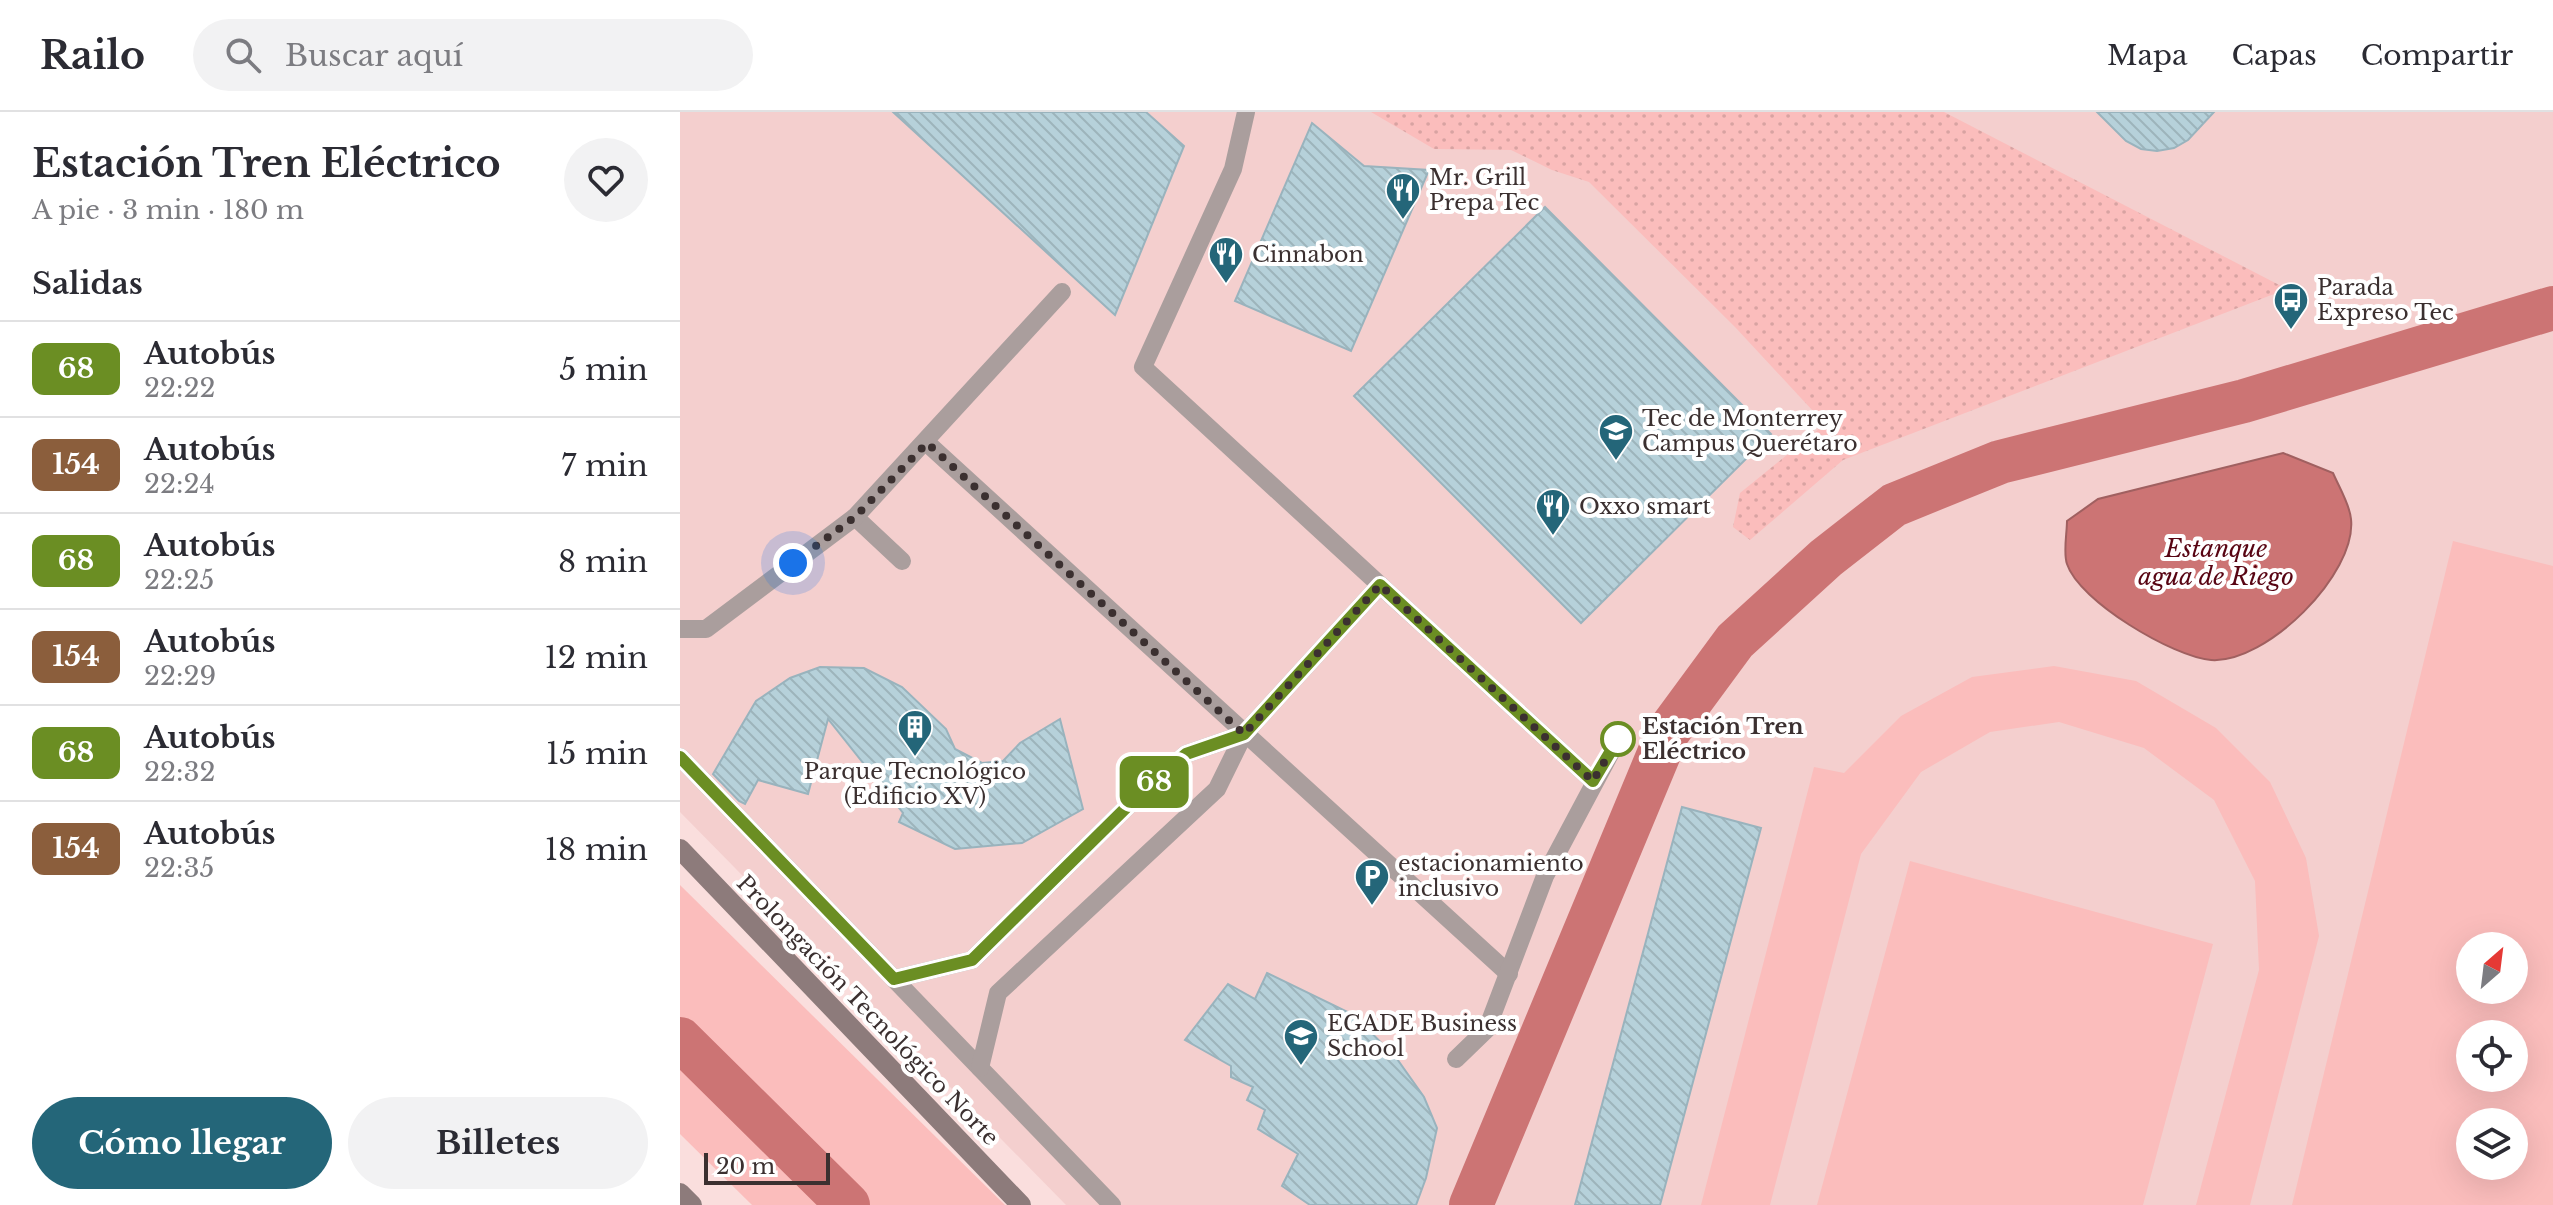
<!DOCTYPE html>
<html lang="es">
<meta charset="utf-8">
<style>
:root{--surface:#fff;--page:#f2f2f3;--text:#2b2b33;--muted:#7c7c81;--line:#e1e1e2;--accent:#246679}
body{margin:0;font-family:"Libre Baskerville",serif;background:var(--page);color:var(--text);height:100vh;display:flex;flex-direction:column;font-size:30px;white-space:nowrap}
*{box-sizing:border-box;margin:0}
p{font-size:26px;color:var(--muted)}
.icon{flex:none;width:44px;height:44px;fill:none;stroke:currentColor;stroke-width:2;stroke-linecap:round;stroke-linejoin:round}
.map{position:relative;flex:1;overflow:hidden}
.details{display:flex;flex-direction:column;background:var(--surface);width:680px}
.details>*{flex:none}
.badge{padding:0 16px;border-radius:12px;font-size:28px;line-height:52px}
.needle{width:52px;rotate:28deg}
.tools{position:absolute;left:1776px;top:820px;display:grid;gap:16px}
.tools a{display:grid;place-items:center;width:72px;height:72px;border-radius:50%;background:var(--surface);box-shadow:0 8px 32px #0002;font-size:40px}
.scale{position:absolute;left:24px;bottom:20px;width:126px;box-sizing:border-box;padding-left:8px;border:4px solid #3b3030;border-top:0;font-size:22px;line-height:28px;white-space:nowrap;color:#3b3030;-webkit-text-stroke:6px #fff;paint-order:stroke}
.you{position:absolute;width:40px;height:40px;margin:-20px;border:6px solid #fff;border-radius:50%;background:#1a73e8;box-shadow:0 0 0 12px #1a73e833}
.map>.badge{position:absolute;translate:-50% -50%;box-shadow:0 0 0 4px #fff}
h2{padding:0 32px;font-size:30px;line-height:72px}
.round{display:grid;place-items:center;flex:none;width:84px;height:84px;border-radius:42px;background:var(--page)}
.summary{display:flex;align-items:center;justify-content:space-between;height:136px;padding:0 32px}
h1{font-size:38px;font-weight:800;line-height:60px}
.cta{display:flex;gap:16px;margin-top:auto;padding:16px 32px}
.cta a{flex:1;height:92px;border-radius:48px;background:var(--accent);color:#fff;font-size:32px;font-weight:800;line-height:92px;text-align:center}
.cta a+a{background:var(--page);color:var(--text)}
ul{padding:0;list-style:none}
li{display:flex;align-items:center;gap:24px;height:96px;padding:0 32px;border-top:2px solid var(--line)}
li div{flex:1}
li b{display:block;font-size:30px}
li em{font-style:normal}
li .badge{min-width:88px;font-weight:700;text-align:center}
header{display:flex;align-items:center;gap:48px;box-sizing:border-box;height:112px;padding:0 40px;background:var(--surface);border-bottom:2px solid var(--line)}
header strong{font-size:38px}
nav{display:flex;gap:44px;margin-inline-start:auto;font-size:28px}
.search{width:560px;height:72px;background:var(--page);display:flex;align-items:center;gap:20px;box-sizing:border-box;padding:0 28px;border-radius:44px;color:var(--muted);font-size:30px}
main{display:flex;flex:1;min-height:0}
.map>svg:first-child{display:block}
.built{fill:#f4cfce;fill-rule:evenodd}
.park{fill:url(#park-dots)}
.garden{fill:#fbbdbc;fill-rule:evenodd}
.water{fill:#cc7474;stroke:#a06060;stroke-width:2}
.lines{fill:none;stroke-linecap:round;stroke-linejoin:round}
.canal{stroke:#cc7474;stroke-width:44}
.building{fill:url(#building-back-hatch);stroke:#99b3bd;stroke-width:2}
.lane{stroke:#aa9e9d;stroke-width:18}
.secondary{stroke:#8d7b7b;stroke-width:20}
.line-casing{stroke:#fff;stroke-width:18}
.line{stroke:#6b8e23;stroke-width:12}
.walk{stroke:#3b3030;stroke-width:8;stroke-dasharray:0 14.4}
.stop-dot{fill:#fff;stroke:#6b8e23;stroke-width:4}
.labels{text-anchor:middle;stroke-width:8;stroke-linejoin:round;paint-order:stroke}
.poi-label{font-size:22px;fill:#3b3030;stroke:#fff;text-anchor:start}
.stop-label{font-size:22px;font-weight:bold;fill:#3b3030;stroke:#fff;text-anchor:start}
.street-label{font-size:22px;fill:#3b3030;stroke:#fff}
.water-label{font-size:24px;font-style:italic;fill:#580513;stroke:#fff}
</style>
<header>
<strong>Railo</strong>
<div class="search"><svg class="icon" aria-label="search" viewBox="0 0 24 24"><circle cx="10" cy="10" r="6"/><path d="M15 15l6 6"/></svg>Buscar aquí</div>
<nav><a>Mapa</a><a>Capas</a><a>Compartir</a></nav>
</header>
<main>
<section class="details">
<div class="summary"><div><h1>Estación Tren Eléctrico</h1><p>A pie · 3 min · 180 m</p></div><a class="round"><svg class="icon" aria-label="heart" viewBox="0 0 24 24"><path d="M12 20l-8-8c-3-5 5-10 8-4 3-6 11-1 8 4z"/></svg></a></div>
<h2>Salidas</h2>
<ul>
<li><span class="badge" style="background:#6b8e23;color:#fff">68</span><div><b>Autobús</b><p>22:22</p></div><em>5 min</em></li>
<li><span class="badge" style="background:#8b5e3c;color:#fff">154</span><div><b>Autobús</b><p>22:24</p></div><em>7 min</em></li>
<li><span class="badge" style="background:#6b8e23;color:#fff">68</span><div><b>Autobús</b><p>22:25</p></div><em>8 min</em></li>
<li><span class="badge" style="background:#8b5e3c;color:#fff">154</span><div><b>Autobús</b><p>22:29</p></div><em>12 min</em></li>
<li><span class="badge" style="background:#6b8e23;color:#fff">68</span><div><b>Autobús</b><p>22:32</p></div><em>15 min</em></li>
<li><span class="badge" style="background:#8b5e3c;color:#fff">154</span><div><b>Autobús</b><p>22:35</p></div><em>18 min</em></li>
</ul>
<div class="cta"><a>Cómo llegar</a><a>Billetes</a></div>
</section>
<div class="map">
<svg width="1873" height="1093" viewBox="0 0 1873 1093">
<defs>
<pattern id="park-dots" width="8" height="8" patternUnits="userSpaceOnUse" patternTransform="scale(2)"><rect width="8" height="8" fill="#fbbdbc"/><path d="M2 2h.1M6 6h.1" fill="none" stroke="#d8a3a2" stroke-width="1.8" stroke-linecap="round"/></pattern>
<pattern id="building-back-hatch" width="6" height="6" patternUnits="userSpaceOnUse" patternTransform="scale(2)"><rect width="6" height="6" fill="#b6d1da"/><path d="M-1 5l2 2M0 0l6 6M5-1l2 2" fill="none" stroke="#9db4bb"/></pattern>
</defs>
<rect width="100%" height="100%" fill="#fadedd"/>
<!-- built -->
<path class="built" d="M0,0H1873V1093H386L0,700ZM1790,834H1834V878H1790ZM1790,922H1834V966H1790ZM1790,1010H1834V1054H1790Z"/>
<!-- park -->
<polygon class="park" points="691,0 1264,0 1607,177 1163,348 1070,428 1053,415 1060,381 1145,312 1055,215 909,70 872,58 831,38 754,37"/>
<!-- garden -->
<g class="garden">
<path d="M1773,429L1873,454V1093H1612ZM1834,834V878H1790V834ZM1834,922V966H1790V922ZM1834,1010V1054H1790V1010Z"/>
<polygon points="1374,554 1456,569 1536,616 1590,670 1626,746 1639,824 1570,1093 1516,1093 1579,858 1575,769 1534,688 1464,636 1379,610 1310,620 1241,660 1181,742 1090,1093 1021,1093 1134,655 1164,661 1221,604 1292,565"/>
<polygon points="1230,749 1533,832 1463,1093 1137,1093"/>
<polygon points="0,773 325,1093 72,1093 0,1022"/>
</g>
<!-- water -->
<path class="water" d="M1603,341L1653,361C1659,375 1670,393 1671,407C1677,462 1586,552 1531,548C1493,545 1399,489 1387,452C1383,441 1387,421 1387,409L1418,387Z"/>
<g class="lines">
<!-- canal -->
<g class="canal">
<polyline points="0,927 168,1093"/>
<polyline points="791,1093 988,620 1055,529 1146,446 1214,393 1320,350 1564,289 1873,196"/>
</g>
</g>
<!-- building -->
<g class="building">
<polygon points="213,0 466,0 504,34 435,203"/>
<polygon points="1417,0 1534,0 1508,28 1494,36 1477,39 1461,37 1446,29"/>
<polygon points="632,11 684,54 749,58 671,239 555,189"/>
<polygon points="865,95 1091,322 901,511 674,284"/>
<polygon points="140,555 184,556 222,575 266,617 275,637 302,651 323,649 340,631 380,607 403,697 342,731 275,737 219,710 223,701 148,607 128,682 78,668 65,692 59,689 33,662 76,589 110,566"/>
<polygon points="1002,695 1081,716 980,1093 895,1093"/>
<polygon points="587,861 674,903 717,947 744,985 757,1016 746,1066 736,1093 630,1093 602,1074 618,1042 578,1017 585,998 567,988 573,975 551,965 551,954 505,928 548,872 575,887"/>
</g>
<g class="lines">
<!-- lane -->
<g class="lane">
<polyline points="566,0 553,57 463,255 913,669"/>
<polyline points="247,331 829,862"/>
<polyline points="175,405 222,449"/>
<polyline points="0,517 26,517 175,405 382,180"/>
<polyline points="0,645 432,1093"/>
<polyline points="214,867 292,848 466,676 506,642 564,622"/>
<polyline points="776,947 807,917 865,764 938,627"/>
<polyline points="300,956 318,881 537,677 564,622 700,473"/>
</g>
<!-- secondary -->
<g class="secondary">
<polyline points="0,737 341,1093"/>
<polyline points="0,1081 12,1093"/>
</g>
</g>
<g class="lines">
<!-- line casing -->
<g class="line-casing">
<polyline id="line" points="0,645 214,867 292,848 466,676 506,642 564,622 700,473 913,669 938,627"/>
</g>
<!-- line -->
<use href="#line" class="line"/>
<!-- walk -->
<polyline class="walk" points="113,451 175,405 247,331 564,622 700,473 913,669 938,627"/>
</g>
<!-- icons -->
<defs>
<g id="restaurant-pin" transform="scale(1.8)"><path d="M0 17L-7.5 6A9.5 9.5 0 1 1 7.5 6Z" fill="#246679" stroke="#fff"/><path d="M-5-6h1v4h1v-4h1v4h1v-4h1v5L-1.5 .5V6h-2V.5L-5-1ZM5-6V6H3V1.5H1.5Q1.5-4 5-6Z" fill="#fff"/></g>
<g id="bus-pin" transform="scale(1.8)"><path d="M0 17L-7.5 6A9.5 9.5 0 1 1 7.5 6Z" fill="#246679" stroke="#fff"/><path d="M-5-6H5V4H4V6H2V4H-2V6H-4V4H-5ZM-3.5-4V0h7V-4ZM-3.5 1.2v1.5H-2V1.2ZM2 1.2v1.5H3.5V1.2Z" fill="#fff"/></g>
<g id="university-pin" transform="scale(1.8)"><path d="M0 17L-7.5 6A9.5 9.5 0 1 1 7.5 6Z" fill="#246679" stroke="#fff"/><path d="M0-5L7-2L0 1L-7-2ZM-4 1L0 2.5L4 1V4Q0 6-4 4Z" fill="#fff"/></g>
<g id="building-pin" transform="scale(1.8)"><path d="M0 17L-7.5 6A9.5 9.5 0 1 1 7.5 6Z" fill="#246679" stroke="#fff"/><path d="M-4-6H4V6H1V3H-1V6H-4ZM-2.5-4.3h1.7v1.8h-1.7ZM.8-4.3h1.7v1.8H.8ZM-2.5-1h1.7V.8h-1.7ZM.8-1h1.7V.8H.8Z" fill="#fff"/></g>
<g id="parking-pin" transform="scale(1.8)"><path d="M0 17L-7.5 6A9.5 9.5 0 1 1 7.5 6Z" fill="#246679" stroke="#fff"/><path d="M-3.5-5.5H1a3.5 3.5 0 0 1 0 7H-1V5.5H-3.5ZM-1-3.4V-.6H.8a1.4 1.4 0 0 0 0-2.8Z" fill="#fff"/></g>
</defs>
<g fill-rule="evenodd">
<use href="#restaurant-pin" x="723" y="78"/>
<use href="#restaurant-pin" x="546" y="142"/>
<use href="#bus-pin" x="1611" y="188"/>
<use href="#university-pin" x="936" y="319"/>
<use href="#restaurant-pin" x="873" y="394"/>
<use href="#building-pin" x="235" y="615"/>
<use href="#parking-pin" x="692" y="764"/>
<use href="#university-pin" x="621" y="924"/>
</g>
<!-- markers -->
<circle class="stop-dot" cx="938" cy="627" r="16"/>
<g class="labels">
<!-- poi labels -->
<g class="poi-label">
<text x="749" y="73">Mr. Grill<tspan x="749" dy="25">Prepa Tec</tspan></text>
<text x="572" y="150">Cinnabon</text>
<text x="1637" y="183">Parada<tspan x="1637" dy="25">Expreso Tec</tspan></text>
<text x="962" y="314">Tec de Monterrey<tspan x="962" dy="25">Campus Querétaro</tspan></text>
<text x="899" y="402">Oxxo smart</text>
<text x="235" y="667" text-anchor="middle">Parque Tecnológico<tspan x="235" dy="25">(Edificio XV)</tspan></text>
<text x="718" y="759">estacionamiento<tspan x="718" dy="25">inclusivo</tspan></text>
<text x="647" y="919">EGADE Business<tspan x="647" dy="25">School</tspan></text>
</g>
<!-- stop labels -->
<g class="stop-label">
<text x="962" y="622">Estación Tren<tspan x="962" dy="25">Eléctrico</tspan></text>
</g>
<!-- street labels -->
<g class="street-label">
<text transform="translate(188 898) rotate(46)" y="8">Prolongación Tecnológico Norte</text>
</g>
<!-- water labels -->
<g class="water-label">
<text x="1536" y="445">Estanque<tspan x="1536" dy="28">agua de Riego</tspan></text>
</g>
</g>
</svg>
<div class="tools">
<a><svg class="needle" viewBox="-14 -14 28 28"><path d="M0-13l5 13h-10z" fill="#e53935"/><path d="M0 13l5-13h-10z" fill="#7c7c81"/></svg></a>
<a><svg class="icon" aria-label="locate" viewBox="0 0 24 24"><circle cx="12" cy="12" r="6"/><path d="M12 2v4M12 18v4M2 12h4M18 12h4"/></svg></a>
<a><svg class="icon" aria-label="layers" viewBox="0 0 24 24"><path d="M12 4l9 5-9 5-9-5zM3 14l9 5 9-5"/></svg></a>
</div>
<div class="scale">20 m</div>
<div class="you" style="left:113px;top:451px"></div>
<b class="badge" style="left:474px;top:670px;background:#6b8e23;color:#fff">68</b>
</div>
</main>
